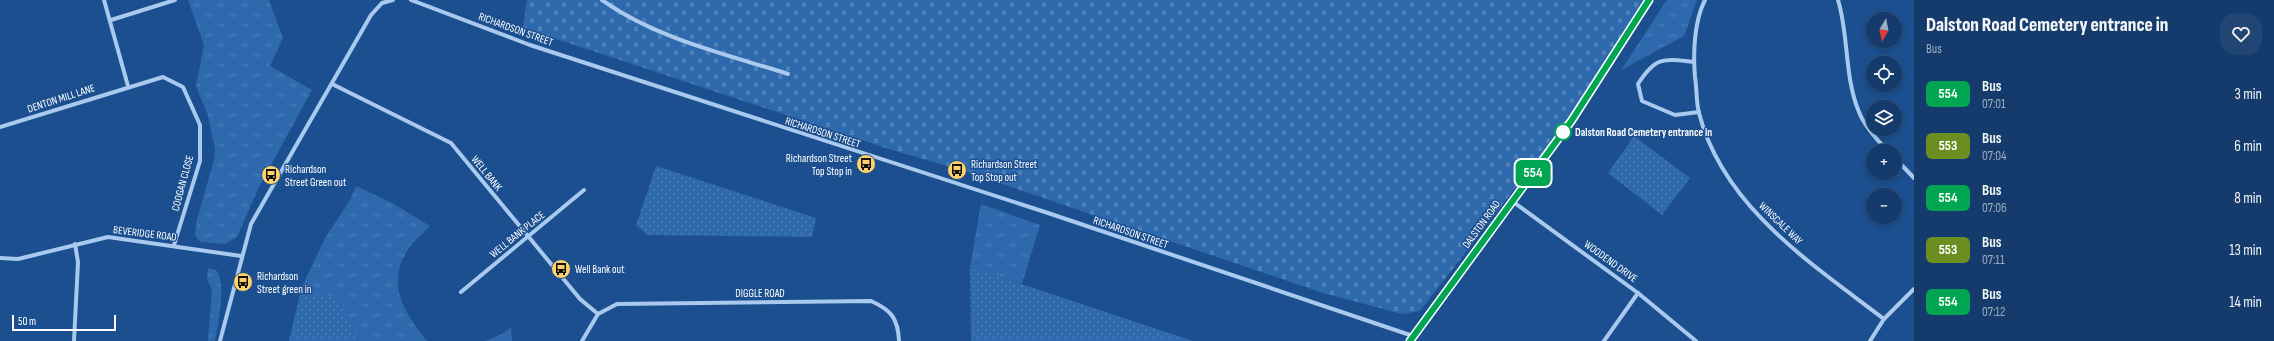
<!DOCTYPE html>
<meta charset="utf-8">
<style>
:root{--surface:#143b6b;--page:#214673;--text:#f1f3f6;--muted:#9dadc1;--line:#33557e}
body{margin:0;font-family:"Sofia Sans Condensed",sans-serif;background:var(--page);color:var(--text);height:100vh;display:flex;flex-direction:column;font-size:15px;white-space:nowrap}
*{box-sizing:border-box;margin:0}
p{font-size:13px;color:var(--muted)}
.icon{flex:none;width:22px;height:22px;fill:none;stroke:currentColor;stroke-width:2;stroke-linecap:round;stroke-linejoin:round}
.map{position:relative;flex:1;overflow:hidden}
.side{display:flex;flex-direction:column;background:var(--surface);width:360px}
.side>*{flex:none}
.badge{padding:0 8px;border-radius:6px;font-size:14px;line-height:26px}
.needle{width:26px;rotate:190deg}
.controls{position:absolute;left:1866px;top:12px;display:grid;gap:8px}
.controls a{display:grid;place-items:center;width:36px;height:36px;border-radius:50%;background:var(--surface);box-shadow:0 2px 6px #0003,0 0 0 1px var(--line);font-size:20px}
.scale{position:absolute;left:12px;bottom:10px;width:104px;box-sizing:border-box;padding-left:4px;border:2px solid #fff;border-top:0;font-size:11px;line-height:14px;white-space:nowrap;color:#fff;-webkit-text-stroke:3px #1b4f8f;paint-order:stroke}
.map>.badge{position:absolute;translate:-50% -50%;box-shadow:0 0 0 2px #fff}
.round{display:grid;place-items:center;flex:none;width:42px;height:42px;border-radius:16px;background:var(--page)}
.overview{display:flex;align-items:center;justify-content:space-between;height:68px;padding:0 12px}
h1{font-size:19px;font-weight:800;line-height:30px}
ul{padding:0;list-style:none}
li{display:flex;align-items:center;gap:12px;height:52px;padding:0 12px}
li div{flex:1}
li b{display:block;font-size:15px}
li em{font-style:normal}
li .badge{min-width:44px;font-weight:700;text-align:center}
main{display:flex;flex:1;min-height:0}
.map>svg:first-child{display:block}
.grass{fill:url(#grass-tufts)}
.cemetery{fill:url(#cemetery-stones)}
.garden{fill:url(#garden-dots)}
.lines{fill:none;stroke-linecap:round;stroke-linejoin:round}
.minor{stroke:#a9c9ee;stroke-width:4}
.secondary{stroke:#d6e6fa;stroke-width:8}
.line-casing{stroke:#fff;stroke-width:9}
.line{stroke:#00a651;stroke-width:6}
.stop-dot{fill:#fff;stroke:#00a651;stroke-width:2}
.labels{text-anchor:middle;stroke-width:3;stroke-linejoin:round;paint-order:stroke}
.street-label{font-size:11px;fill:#fff;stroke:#1b4f8f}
.stop-label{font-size:11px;font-weight:bold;fill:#fff;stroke:#1b4f8f;text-anchor:start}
.poi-label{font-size:11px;fill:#fff;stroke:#1b4f8f;text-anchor:start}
</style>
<main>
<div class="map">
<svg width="1914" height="341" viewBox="0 0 1914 341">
<defs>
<pattern id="grass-tufts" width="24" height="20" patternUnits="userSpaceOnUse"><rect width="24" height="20" fill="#2e69ad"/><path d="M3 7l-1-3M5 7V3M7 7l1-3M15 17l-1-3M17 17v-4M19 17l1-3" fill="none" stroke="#4d80b9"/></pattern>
<pattern id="cemetery-stones" width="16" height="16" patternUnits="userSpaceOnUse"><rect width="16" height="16" fill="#2e69ad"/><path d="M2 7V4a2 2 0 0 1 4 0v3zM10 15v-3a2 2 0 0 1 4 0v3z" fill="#4d80b9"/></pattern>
<pattern id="garden-dots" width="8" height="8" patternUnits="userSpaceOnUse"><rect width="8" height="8" fill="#2e69ad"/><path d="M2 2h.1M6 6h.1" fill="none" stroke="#4d80b9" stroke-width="1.8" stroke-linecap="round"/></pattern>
</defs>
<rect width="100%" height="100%" fill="#1b4f8f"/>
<!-- grass -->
<g class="grass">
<polygon points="188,0 269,0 283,38 270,66 312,90 259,187 237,237 225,244 200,242 195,235 197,219 214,160 215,149 208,116 196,86 204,45"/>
<polygon points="1667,0 1697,0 1684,36 1621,70"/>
<path d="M356,186L394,204L430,226C423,234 412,242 407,251C386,285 405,314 427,341H357L340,299L301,289L325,238L350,200Z"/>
<polygon points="981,204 1040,225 1022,284 970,267"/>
<path d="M208,268L216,270C227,282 218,325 215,341H208L212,290L207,279Z"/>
<polygon points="511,327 512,341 485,341 502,334"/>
</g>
<!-- cemetery -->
<polygon class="cemetery" points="527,0 1649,0 1570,118 1420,311 1402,314 1323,293 964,171 889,149 523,28"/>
<!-- garden -->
<g class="garden">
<polygon points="1634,136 1690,178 1662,215 1608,173"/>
<polygon points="656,166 816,218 812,237 647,235 636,225"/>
<polygon points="970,267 1193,341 971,341"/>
<polygon points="301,289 340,299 357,341 289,341"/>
</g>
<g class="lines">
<!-- minor -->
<g class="minor">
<polyline points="104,0 128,86"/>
<polyline points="411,0 530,45 1048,213 1413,336"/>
<path d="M602,0C657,39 726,54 788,74"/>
<path d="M1705,0C1694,21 1693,54 1695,77C1697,89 1696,102 1699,113C1723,207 1812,264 1884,319"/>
<path d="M1838,0C1849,36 1844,76 1859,112C1864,125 1878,141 1888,151"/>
<polyline points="111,20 175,0"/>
<path d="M1694,62C1663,58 1655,57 1638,84L1642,101L1675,115L1699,112"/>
<polyline points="332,84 451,143 580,299 598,314"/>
<polyline points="0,127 163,77 183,87 200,125 200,161 174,245"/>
<polyline points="1895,158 1914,178"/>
<polyline points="1512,201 1638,293 1696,341"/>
<polyline points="0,258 18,259 108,237 241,256"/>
<polyline points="461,292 584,190"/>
<polyline points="74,341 78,262 75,244"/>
<polyline points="220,341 251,224 371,15 382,3 393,0"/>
<path d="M582,341L598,314L617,304L871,301C891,310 898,318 899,341"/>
<polyline points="1604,341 1638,293"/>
<polyline points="1870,341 1884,319 1914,289"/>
</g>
<!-- secondary -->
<polyline class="secondary" points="1410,341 1572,120 1649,0"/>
</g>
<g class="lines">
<!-- line casing -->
<g class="line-casing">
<polyline id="line" points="1410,341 1572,120 1649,0"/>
</g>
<!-- line -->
<use href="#line" class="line"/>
</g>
<!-- icons -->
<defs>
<g id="bus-disc" transform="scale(1)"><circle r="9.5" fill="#ffd166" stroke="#1b4f8f"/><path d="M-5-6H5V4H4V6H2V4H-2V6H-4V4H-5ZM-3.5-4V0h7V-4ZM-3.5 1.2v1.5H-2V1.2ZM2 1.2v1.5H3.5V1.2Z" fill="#111"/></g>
</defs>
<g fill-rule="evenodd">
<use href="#bus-disc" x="866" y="164"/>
<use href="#bus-disc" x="957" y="170"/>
<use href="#bus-disc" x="271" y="175"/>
<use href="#bus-disc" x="561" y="269"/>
<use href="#bus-disc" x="243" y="282"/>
</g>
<!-- markers -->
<circle class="stop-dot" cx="1563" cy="132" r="8"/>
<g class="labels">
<!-- street labels -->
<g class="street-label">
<text transform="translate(516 29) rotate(20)" y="4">RICHARDSON STREET</text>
<text transform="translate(61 98) rotate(-18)" y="4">DENTON MILL LANE</text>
<text transform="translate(823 132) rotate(18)" y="4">RICHARDSON STREET</text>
<text transform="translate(487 173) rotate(51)" y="4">WELL BANK</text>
<text transform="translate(182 183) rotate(-75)" y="4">COOGAN CLOSE</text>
<text transform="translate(1781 223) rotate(44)" y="4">WINSCALE WAY</text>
<text transform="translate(1481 224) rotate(-54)" y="4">DALSTON ROAD</text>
<text transform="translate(1131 232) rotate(19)" y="4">RICHARDSON STREET</text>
<text transform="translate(145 233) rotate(7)" y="4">BEVERIDGE ROAD</text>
<text transform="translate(517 234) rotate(-39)" y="4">WELL BANK PLACE</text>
<text transform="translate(1611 261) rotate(36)" y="4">WOODEND DRIVE</text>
<text x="760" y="297">DIGGLE ROAD</text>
</g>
<!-- stop labels -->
<g class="stop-label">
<text x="1575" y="136">Dalston Road Cemetery entrance in</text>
</g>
<!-- poi labels -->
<g class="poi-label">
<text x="852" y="162" text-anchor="end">Richardson Street<tspan x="852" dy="13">Top Stop in</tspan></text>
<text x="971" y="168">Richardson Street<tspan x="971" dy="13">Top Stop out</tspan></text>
<text x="285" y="173">Richardson<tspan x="285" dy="13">Street Green out</tspan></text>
<text x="575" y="273">Well Bank out</text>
<text x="257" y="280">Richardson<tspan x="257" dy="13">Street green in</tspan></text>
</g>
</g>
</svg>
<div class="controls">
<a><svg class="needle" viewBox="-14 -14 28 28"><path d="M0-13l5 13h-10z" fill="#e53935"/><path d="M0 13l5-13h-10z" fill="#9dadc1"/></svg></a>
<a><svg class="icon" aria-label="locate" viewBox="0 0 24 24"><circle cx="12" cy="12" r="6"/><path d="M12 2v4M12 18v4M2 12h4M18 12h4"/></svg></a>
<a><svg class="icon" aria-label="layers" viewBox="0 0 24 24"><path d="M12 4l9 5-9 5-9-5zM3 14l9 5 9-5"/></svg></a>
<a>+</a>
<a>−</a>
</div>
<div class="scale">50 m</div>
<b class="badge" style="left:1533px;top:173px;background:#00a651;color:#fff">554</b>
</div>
<section class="side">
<div class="overview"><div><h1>Dalston Road Cemetery entrance in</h1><p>Bus</p></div><a class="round"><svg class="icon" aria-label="heart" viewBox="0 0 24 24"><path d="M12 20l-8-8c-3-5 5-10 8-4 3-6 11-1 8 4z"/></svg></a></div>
<ul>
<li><span class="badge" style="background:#00a651;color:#fff">554</span><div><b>Bus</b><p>07:01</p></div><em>3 min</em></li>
<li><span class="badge" style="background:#6b8e23;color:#fff">553</span><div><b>Bus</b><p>07:04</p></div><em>6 min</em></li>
<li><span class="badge" style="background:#00a651;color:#fff">554</span><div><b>Bus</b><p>07:06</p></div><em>8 min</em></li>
<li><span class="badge" style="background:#6b8e23;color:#fff">553</span><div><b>Bus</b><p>07:11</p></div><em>13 min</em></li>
<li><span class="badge" style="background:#00a651;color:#fff">554</span><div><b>Bus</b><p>07:12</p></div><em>14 min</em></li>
</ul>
</section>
</main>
